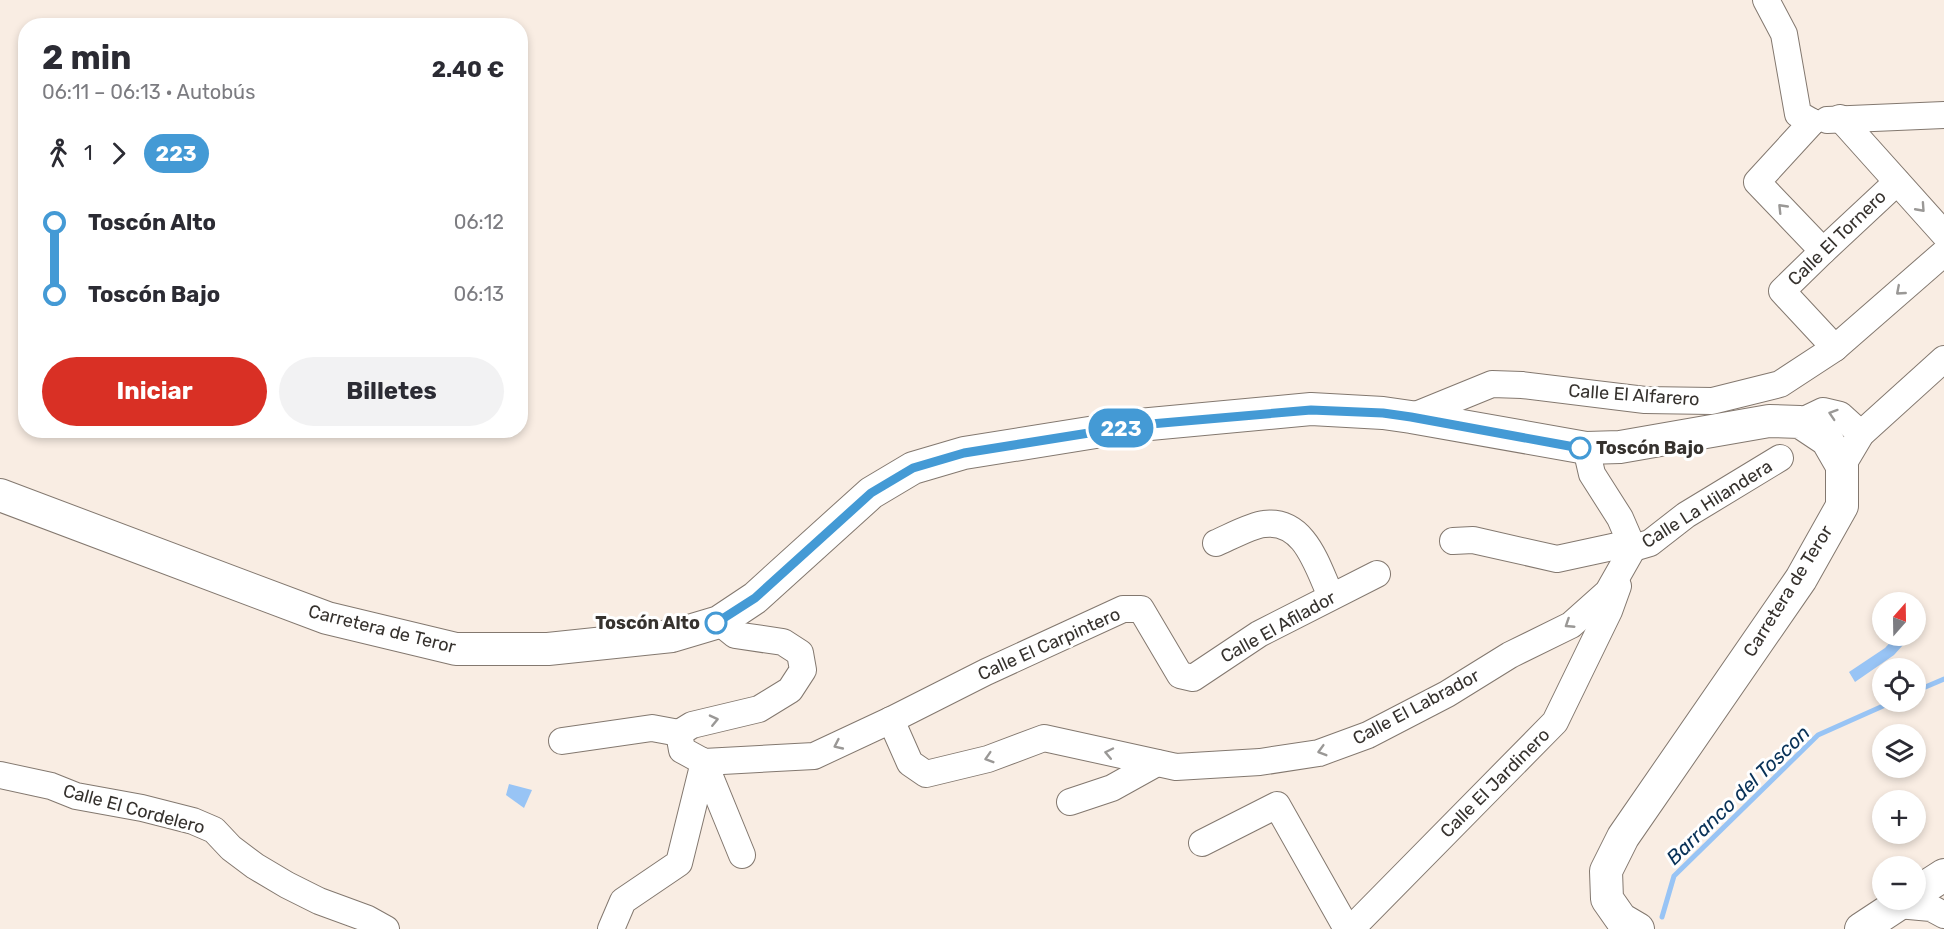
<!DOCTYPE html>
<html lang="es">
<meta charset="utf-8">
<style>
:root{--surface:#fff;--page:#f2f2f3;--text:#2b2b33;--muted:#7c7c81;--accent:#d93025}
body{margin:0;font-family:Rubik,sans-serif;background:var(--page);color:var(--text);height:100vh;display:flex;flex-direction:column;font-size:22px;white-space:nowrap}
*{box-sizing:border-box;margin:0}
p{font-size:20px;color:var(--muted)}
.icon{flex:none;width:33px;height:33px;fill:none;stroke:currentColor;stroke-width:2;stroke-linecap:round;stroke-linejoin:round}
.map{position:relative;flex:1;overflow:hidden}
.drawer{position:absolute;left:18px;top:18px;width:510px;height:420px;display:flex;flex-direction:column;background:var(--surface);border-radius:24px;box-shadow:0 3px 9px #0003}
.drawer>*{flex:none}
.badge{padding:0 12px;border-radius:20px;font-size:21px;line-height:39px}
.needle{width:39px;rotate:20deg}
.tools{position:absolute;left:1872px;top:592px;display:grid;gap:12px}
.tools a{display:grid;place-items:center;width:54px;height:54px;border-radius:50%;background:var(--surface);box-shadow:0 3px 9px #0003;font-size:30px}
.map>.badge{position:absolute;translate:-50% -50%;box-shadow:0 0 0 3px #fff}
.legs{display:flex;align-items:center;gap:9px;height:66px;padding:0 24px;font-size:20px}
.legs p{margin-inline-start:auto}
.overview{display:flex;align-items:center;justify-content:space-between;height:102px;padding:0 24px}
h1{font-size:33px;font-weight:700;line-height:45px}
.action{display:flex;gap:12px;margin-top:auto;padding:12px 24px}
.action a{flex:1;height:69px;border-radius:36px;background:var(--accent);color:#fff;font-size:24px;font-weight:700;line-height:69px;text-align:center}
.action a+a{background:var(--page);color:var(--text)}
ul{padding:0 24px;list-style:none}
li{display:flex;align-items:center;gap:21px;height:72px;font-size:22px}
li i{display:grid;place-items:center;width:9px;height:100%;margin:0 8px;background:currentColor}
li i::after{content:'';width:15px;height:15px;margin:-8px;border:4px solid;border-radius:50%;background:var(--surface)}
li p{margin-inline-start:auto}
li:first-child i{background:linear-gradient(#0000 50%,currentColor 0)}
li:last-child i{background:linear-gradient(currentColor 50%,#0000 0)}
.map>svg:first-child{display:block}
.water{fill:#98c4f5}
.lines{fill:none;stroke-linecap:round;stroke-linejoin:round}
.stream{stroke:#98c4f5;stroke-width:5}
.minor-casing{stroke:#83786f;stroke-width:28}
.major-casing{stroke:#83786f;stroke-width:34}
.minor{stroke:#fff;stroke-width:26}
.major{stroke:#fff;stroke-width:32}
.oneway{stroke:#9a9896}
.line-1-casing{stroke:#fff;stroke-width:14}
.line-1{stroke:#449ad5;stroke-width:9}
.stop-1-dot{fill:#fff;stroke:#449ad5;stroke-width:3}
.labels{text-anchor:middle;stroke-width:6;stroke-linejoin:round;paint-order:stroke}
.street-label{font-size:18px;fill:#36322e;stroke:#fff}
.stop-label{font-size:18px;font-weight:bold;fill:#36322e;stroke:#fff;text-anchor:start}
.water-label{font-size:20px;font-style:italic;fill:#083157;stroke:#fff}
</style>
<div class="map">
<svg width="1944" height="929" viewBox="0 0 1944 929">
<rect width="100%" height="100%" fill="#f9ede3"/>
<!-- water -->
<g class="water">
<polygon points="1896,636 1911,636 1894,655 1855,682 1849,672 1885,648"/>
<polygon points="509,784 532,790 524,808 506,795"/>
</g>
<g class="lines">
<!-- stream -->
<g class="stream">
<polyline points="1916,691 1944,679"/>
<polyline points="1662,917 1674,876 1818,735 1892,702"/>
</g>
<!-- minor casing -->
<g class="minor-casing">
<g id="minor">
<polyline points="1766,0 1784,34 1798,114 1812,122"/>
<polyline points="1840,118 1944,234"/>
<polyline points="1827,120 1944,115"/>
<polyline points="1812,122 1757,182 1823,251"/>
<polyline points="1835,348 1782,291 1823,251 1897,182"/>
<polyline points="1411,417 1492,384 1522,385 1645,400 1712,401 1780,384 1835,348 1944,253"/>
<polyline points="1800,422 1823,411 1840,415 1861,434"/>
<polyline points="1586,448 1592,474 1620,518 1633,548"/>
<polyline points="1842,466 1861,434 1944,359"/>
<polyline points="1453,541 1473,540 1557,559 1617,546 1633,548 1650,543 1686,515 1780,458"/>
<path d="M1216,543C1228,538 1252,525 1264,524C1305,519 1317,566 1331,596"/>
<polyline points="719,622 735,635 783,642 800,653 803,670 790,690 759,709 692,725 679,733 682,750 704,762 814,756 891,720 986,672 1123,609 1141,609 1180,675 1193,678 1259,634 1377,574"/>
<polyline points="891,720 910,763 926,774 988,759 1044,738 1176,767 1260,762 1319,753 1368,735 1447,694 1510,655 1571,625 1608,592 1633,548"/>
<polyline points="562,741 652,728 679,733"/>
<polyline points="704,762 742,855"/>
<polyline points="0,775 51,786 76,796 142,808 193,821 214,830 231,848 255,866 287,885 319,901 368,919 386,929"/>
<polyline points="1070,802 1112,788 1157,763"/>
<polyline points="1202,843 1277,805 1347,929"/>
<polyline points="1898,905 1931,908 1944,915"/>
<polyline points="611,929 623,901 679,863 704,762"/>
<polyline points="1351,929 1555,722 1609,611 1618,586"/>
</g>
</g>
<!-- major casing -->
<g class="major-casing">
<g id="major">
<polyline points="0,495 327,618 456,649 548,649 672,636 719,622 755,598 871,493 913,468 964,453 1139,425 1311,409 1383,413 1411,417 1586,448 1620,447 1769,421 1800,422 1827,440 1842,466 1842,506 1801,579 1623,837 1606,871 1607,899 1621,919 1638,929"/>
<polyline points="1916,893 1944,875"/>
<polyline points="1861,929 1905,900"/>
</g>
</g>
<!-- minor -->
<use href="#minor" class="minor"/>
<!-- major -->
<use href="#major" class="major"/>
</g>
<!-- one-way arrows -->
<defs><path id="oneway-chevron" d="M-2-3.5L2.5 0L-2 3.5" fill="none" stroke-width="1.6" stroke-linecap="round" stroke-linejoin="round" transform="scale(1.5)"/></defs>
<g class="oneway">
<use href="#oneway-chevron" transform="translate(1782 208) rotate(-134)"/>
<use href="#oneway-chevron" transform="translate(1921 208) rotate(48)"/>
<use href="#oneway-chevron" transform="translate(1900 291) rotate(139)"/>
<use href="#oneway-chevron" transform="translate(1833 414) rotate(-162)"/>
<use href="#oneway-chevron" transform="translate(1569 624) rotate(147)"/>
<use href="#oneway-chevron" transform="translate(714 720) rotate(-13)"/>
<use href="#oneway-chevron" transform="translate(838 745) rotate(155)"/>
<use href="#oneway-chevron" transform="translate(1322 751) rotate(164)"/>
<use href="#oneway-chevron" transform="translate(1109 753) rotate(-168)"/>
<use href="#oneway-chevron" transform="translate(989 758) rotate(163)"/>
</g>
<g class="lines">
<!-- line-1 casing -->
<g class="line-1-casing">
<polyline id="line-1" points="716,623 755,598 871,493 913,468 964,453 1139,425 1311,410 1383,413 1411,417 1580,448"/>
</g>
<!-- line-1 -->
<use href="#line-1" class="line-1"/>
</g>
<!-- markers -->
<g class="stop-1-dot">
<circle cx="1580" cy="448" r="10"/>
<circle cx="716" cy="623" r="10"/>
</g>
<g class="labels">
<!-- street labels -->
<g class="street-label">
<text transform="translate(1837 238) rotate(-44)" y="6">Calle El Tornero</text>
<text transform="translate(1634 395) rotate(4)" y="6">Calle El Alfarero</text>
<text transform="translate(1707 504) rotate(-32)" y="6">Calle La Hilandera</text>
<text transform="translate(1788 591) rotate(-58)" y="6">Carretera de Teror</text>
<text transform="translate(1278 627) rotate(-29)" y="6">Calle El Afilador</text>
<text transform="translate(382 629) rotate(14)" y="6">Carretera de Teror</text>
<text transform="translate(1049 644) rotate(-24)" y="6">Calle El Carpintero</text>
<text transform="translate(1416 707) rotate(-28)" y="6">Calle El Labrador</text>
<text transform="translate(1495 783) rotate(-45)" y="6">Calle El Jardinero</text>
<text transform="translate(134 809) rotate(15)" y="6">Calle El Cordelero</text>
</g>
<!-- stop labels -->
<g class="stop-label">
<text x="1596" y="454">Toscón Bajo</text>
<text x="700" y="629" text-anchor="end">Toscón Alto</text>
</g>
<!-- water labels -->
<g class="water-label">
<text transform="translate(1738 795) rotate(-44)" y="7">Barranco del Toscon</text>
</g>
</g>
</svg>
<div class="tools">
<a><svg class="needle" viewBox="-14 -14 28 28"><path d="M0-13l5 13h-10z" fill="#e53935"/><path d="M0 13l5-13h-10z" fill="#7c7c81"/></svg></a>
<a><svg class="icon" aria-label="locate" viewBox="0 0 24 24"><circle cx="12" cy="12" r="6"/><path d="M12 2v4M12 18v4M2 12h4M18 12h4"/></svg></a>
<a><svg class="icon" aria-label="layers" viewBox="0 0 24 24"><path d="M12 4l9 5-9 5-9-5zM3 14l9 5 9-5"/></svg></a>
<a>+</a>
<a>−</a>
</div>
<b class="badge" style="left:1121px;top:428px;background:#449ad5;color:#fff">223</b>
<section class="drawer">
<div class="overview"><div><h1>2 min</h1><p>06:11 – 06:13 · Autobús</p></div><b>2.40 €</b></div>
<div class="legs"><svg class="icon" aria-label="walk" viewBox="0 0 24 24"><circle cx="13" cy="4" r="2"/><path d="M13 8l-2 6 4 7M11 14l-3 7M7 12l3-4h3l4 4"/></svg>1<svg class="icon" aria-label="forward" viewBox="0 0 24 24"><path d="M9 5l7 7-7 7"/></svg><b class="badge" style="background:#449ad5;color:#fff">223</b></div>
<ul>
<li><i style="color:#449ad5"></i><b>Toscón Alto</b><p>06:12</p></li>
<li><i style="color:#449ad5"></i><b>Toscón Bajo</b><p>06:13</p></li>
</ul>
<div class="action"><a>Iniciar</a><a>Billetes</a></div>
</section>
</div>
